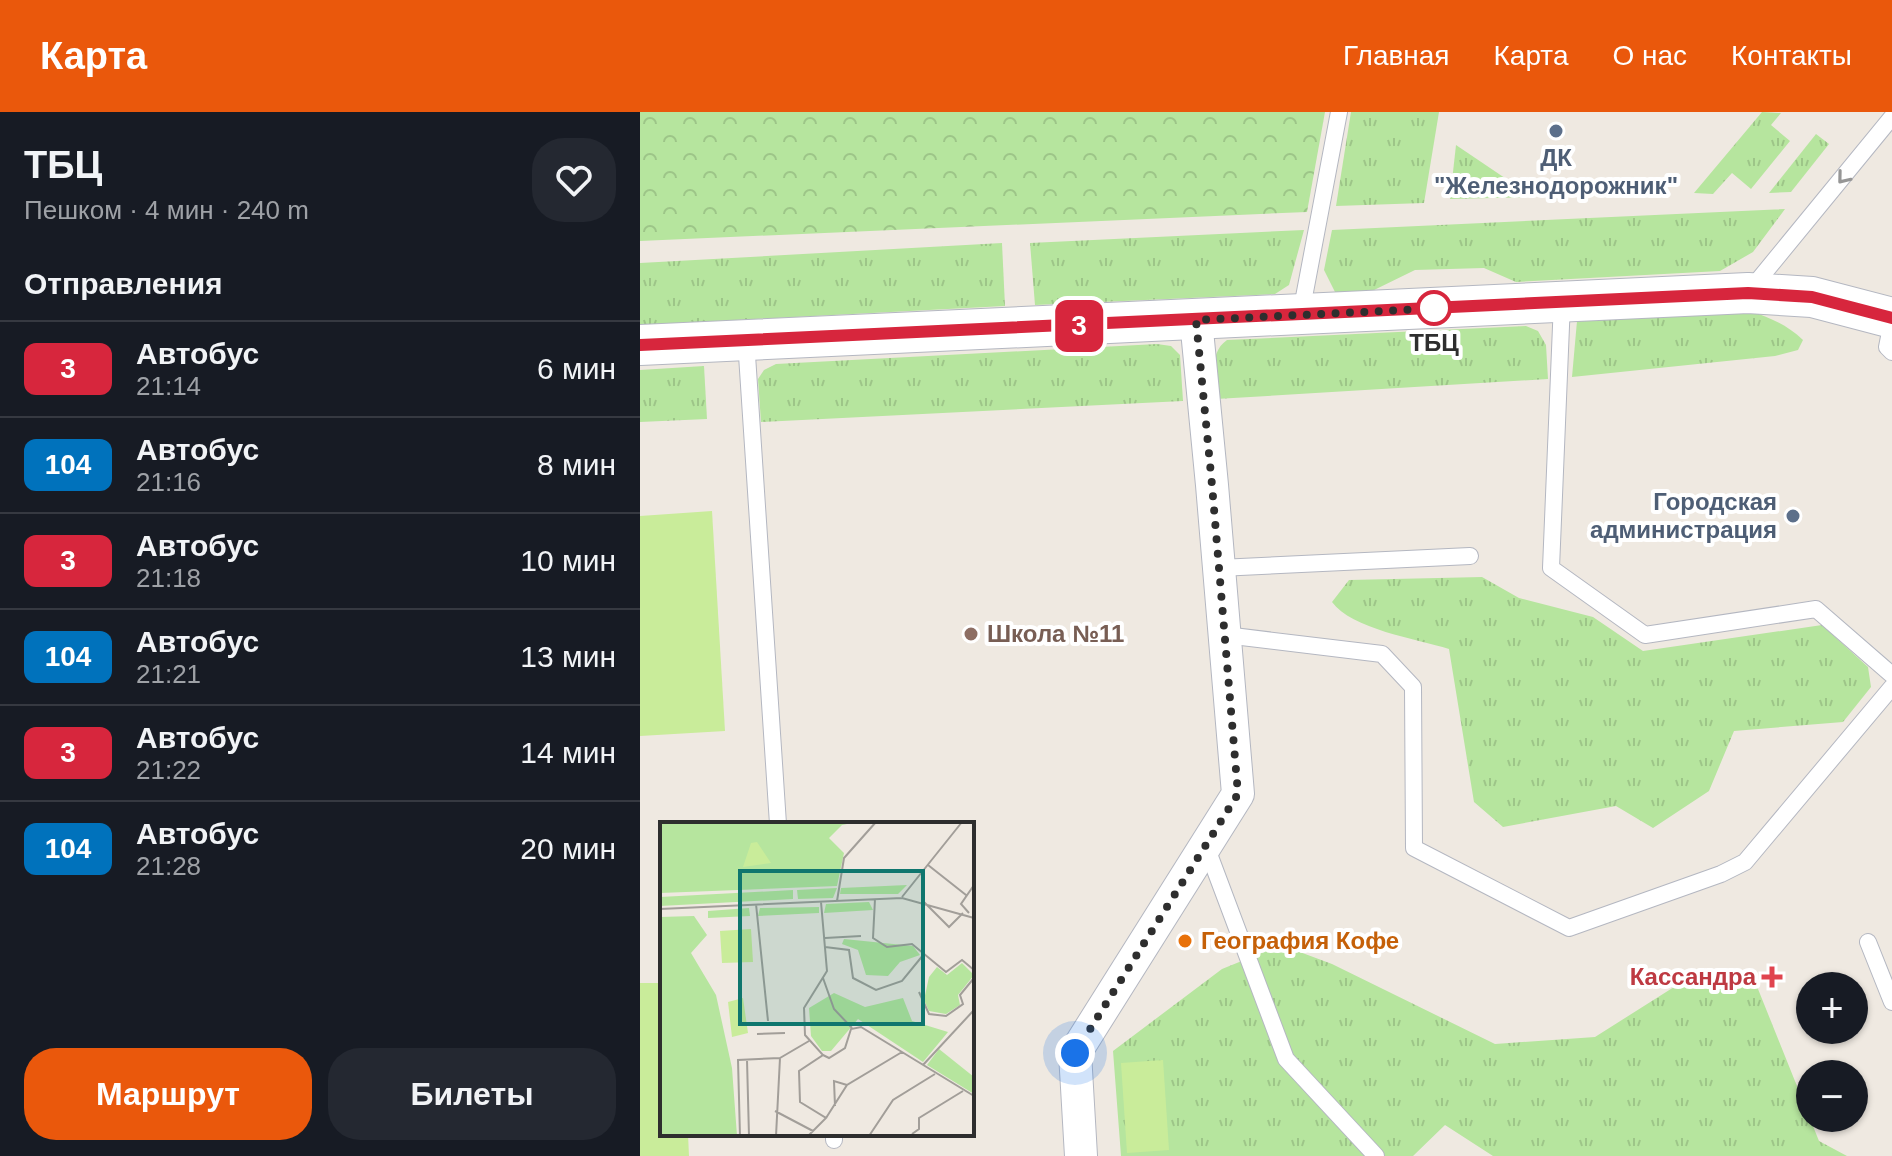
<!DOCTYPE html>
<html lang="ru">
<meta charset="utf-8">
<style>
:root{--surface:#171b24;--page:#242831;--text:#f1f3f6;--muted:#9ea1a6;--line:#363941;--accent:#ea580c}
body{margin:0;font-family:Helvetica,sans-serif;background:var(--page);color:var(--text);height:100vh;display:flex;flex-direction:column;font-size:30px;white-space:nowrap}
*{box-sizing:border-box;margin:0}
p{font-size:26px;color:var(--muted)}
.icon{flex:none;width:44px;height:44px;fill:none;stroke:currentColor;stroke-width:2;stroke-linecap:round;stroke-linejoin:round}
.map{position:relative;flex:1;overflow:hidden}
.panel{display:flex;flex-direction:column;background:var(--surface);width:640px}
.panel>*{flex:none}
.badge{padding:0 16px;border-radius:12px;font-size:28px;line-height:52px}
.fabs{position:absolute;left:1156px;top:860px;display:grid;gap:16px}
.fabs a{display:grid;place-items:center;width:72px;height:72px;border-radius:50%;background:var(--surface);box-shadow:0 2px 6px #0004;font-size:40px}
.you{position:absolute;width:40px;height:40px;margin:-20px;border:6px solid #fff;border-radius:50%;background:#1a73e8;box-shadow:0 0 0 12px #1a73e833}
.map>.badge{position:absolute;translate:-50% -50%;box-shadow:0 0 0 4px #fff}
h2{padding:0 24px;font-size:30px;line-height:72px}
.round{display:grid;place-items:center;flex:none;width:84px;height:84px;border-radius:32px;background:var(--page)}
.head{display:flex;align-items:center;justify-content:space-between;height:136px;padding:0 24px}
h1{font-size:38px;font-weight:700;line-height:60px}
.cta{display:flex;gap:16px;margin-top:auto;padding:16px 24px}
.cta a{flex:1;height:92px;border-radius:32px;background:var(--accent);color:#fff;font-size:32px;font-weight:700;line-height:92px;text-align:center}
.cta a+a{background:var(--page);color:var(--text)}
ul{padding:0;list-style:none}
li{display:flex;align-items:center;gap:24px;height:96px;padding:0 24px;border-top:2px solid var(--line)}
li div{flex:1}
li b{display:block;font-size:30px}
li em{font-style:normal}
li .badge{min-width:88px;font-weight:700;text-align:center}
header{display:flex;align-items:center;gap:48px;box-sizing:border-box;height:112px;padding:0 40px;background:var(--accent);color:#fff}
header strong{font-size:38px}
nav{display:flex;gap:44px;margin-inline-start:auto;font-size:28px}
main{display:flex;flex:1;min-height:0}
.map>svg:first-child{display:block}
.grass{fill:url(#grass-tufts)}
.forest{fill:url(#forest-crowns)}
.pitch{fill:#c9ec9a}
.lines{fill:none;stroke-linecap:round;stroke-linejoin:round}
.service-casing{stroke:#b4b7c1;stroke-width:18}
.minor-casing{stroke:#b4b7c1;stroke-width:34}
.tertiary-casing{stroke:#b4b7c1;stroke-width:42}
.service{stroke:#fff;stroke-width:16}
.minor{stroke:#fff;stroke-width:32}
.tertiary{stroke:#fff;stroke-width:40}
.oneway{stroke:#969696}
.line-casing{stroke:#fff;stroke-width:18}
.line{stroke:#d7263d;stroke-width:12}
.walk{stroke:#2e2e2e;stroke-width:8;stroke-dasharray:0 14.4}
.service-dot{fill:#5c6f8a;stroke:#fff;stroke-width:3}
.stop-dot{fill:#fff;stroke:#d7263d;stroke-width:4}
.education-dot{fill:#8d6e63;stroke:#fff;stroke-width:3}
.food-dot{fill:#e8710a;stroke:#fff;stroke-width:3}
.health-dot{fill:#e0444e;stroke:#fff;stroke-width:3}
.labels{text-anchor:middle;stroke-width:8;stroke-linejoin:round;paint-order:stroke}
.service-label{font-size:24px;font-weight:bold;fill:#4e5e75;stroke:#fff}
.stop-label{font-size:24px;font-weight:bold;fill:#2e2e2e;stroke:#fff}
.education-label{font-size:24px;font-weight:bold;fill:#785e54;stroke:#fff;text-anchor:start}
.food-label{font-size:24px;font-weight:bold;fill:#c56008;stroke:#fff;text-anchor:start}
.health-label{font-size:24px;font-weight:bold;fill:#be3a42;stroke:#fff;text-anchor:end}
.inset-road{fill:none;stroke:#a29e99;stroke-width:2}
.view{fill:#0f766e;fill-opacity:0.15;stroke:#0f766e;stroke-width:4}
.inset-edge{fill:none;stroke:#2e2e2e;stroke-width:4}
</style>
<header>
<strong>Карта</strong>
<nav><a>Главная</a><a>Карта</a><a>О нас</a><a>Контакты</a></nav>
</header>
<main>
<section class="panel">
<div class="head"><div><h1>ТБЦ</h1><p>Пешком · 4 мин · 240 m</p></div><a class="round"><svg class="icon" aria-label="heart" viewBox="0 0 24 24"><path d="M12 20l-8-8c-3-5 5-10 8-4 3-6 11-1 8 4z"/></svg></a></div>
<h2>Отправления</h2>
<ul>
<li><span class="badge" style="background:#d7263d;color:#fff">3</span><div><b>Автобус</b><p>21:14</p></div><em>6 мин</em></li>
<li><span class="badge" style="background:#0072bc;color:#fff">104</span><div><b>Автобус</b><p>21:16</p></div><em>8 мин</em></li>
<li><span class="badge" style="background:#d7263d;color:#fff">3</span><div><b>Автобус</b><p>21:18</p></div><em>10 мин</em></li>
<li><span class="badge" style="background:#0072bc;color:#fff">104</span><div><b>Автобус</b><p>21:21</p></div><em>13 мин</em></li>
<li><span class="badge" style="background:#d7263d;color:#fff">3</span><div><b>Автобус</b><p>21:22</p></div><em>14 мин</em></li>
<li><span class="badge" style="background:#0072bc;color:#fff">104</span><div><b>Автобус</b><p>21:28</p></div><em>20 мин</em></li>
</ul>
<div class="cta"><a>Маршрут</a><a>Билеты</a></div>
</section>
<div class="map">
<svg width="1252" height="1044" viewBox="0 0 1252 1044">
<defs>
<pattern id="grass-tufts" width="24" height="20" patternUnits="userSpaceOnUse" patternTransform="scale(2)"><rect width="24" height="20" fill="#b6e59e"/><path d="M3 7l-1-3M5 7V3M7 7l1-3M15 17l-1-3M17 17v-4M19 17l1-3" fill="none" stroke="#9dc588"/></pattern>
<pattern id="forest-crowns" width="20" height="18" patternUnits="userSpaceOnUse" patternTransform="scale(2)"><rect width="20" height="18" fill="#b6e59e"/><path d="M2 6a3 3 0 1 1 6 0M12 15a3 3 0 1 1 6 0" fill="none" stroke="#9dc588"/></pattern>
</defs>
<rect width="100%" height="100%" fill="#efe9e1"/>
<!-- grass -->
<g class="grass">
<polygon points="711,0 799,0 784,91 696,94"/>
<polygon points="1122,0 1141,1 1131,13 1150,29 1111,77 1092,61 1073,82 1054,81"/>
<polygon points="1176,22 1189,32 1151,80 1129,81"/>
<polygon points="816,33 893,85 810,87"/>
<polygon points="1145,97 1113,140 1080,159 876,170 844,156 775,158 730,180 696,182 684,158 692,118"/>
<polygon points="664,118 649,173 635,182 395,193 390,131"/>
<polygon points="362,131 365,194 0,213 0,151"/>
<path d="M1110,199C1131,206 1147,213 1163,228L1158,238L1135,244L932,265L937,209Z"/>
<path d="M886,214L898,219L906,233L908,267L576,287C575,267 568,241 587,228Z"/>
<polygon points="517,232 531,234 540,243 543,289 121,310 118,267 124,258 136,252"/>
<polygon points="64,254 67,307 0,310 0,258"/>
<path d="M842,465L879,486L953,505L1003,539L1182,513L1228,555L1231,575L1203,610L1094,619L1069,679L1013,716L976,694L863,715L834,690L809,537C777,527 711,517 692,490L709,468Z"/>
<polygon points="641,833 692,852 855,932 955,925 1034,875 1116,872 1179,1029 1207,1044 853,1044 805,1013 773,1044 481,1044 473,939 582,857"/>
</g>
<!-- forest -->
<polygon class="forest" points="0,0 685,0 667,100 0,129"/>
<!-- pitch -->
<g class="pitch">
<polygon points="72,399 85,619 0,624 0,404"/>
<polygon points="0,871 22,871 22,1022 48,1022 49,1044 0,1044"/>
<polygon points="523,948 529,1038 487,1041 481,951"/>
</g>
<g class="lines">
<!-- service casing -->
<g class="service-casing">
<g id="service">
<polyline points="1111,177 1252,5"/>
<polyline points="922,190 911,456 1005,523 1176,497 1252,563"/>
<polyline points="661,201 699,0"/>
<polyline points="1252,210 1247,235 1252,240"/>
<polyline points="106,228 138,712"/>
<polyline points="579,456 830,444"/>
<polyline points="585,523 742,542 773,575 774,736 929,816 1081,762 1105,750 1252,575"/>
<polyline points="566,734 646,947 736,1044"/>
<polyline points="1228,830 1252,890"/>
<polyline points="194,1022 194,1028"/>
</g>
</g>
<!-- minor casing -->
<g class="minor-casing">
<polyline id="minor" points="441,1044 435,941 598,682 572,373 556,208"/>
</g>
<!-- tertiary casing -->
<g class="tertiary-casing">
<polyline id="tertiary" points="0,233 1108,181 1172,185 1252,206"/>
</g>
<!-- service -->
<use href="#service" class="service"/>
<!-- minor -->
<use href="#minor" class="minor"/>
<!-- tertiary -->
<use href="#tertiary" class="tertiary"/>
</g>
<!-- one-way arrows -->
<defs><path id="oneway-chevron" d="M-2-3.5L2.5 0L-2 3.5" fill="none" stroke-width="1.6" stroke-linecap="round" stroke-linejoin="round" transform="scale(2)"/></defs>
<use class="oneway" href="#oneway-chevron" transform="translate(1203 66) rotate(129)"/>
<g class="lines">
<!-- line casing -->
<g class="line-casing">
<polyline id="line" points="0,233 1108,181 1172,185 1252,206"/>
</g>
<!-- line -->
<use href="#line" class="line"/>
<!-- walk -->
<polyline class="walk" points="435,941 598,682 572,373 556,208 806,196 794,196"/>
</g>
<!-- markers -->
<g class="service-dot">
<circle cx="916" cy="19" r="8"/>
<circle cx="1153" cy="404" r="8"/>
</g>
<circle class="stop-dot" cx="794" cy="196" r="16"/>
<circle class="education-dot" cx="331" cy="522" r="8"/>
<circle class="food-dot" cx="545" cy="829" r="8"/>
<path class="health-dot" d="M1128 853h8v8h8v8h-8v8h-8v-8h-8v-8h8z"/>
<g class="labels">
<!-- service labels -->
<g class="service-label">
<text x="916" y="54">ДК<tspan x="916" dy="28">"Железнодорожник"</tspan></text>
<text x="1137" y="398" text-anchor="end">Городская<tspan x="1137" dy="28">администрация</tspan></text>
</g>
<!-- stop labels -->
<g class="stop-label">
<text x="794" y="239">ТБЦ</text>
</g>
<!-- education labels -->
<g class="education-label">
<text x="347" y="530">Школа №11</text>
</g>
<!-- food labels -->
<g class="food-label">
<text x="561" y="837">География Кофе</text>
</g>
<!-- health labels -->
<g class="health-label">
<text x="1116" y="873">Кассандра</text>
</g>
</g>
<!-- overview -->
<g transform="translate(20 710)">
<rect width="314" height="314" fill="#efe9e1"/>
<path d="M247,63L238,72H180L181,66ZM177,66L173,76L138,77L137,68ZM133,68V77L0,84V75ZM209,80L213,88L164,91L166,82ZM159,85V91L98,94L100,86ZM89,86L90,94L48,96V89ZM184,117L253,124L260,133L240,140L228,154L206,153L198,128L182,122ZM302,141L314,153L298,173L300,183L286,192L269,189L264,178L269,155L277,145L287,153ZM174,171L205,185L243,176L252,199L288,210L263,240L198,197L171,229H162L151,214L149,186ZM279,227L314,255V272L267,243Z" fill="#b6e59e"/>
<path d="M0,0H197L182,3L169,16L184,31L177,64L0,71ZM34,94L47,113L31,131L56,173L72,246L77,314H0V95Z" fill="#b6e59e"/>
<path d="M97,20L111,41L83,45L91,21ZM91,107L93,140L62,141L60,109ZM83,176L88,211L72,215L68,180Z" fill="#c9ec9a"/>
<path class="inset-road" d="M268,43L306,73M242,75L302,0M215,77L213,116L227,125L252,122L286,150L302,138L314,148M177,79L184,36L216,0M263,79L289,105L303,91M96,82L108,199M0,87L242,76L314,96M309,91L301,82L314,63M165,116L201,114M165,125L189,128L193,156L216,168L242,159L264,132M163,156L174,187L192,206M259,170L269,192L286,194L303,182L300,173L314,156M97,212L125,211M163,233L169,236L185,226L191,207L201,205L314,274M87,238L89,314M263,243L314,188M175,284L174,259L187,263M115,289L153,309M166,296L187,263L242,230M252,312L259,307V296L303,269M80,314L78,238L120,236M116,314L120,236L149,219M148,314L166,296L140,280L139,249L163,233L145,213L144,186L167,149L161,80M209,314L233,278L275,252"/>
<path class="view" d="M80,49H263V202H80Z"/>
<rect width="314" height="314" class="inset-edge"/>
</g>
</svg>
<div class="fabs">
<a>+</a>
<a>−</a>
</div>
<div class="you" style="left:435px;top:941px"></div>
<b class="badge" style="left:439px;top:214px;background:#d7263d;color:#fff">3</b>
</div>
</main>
